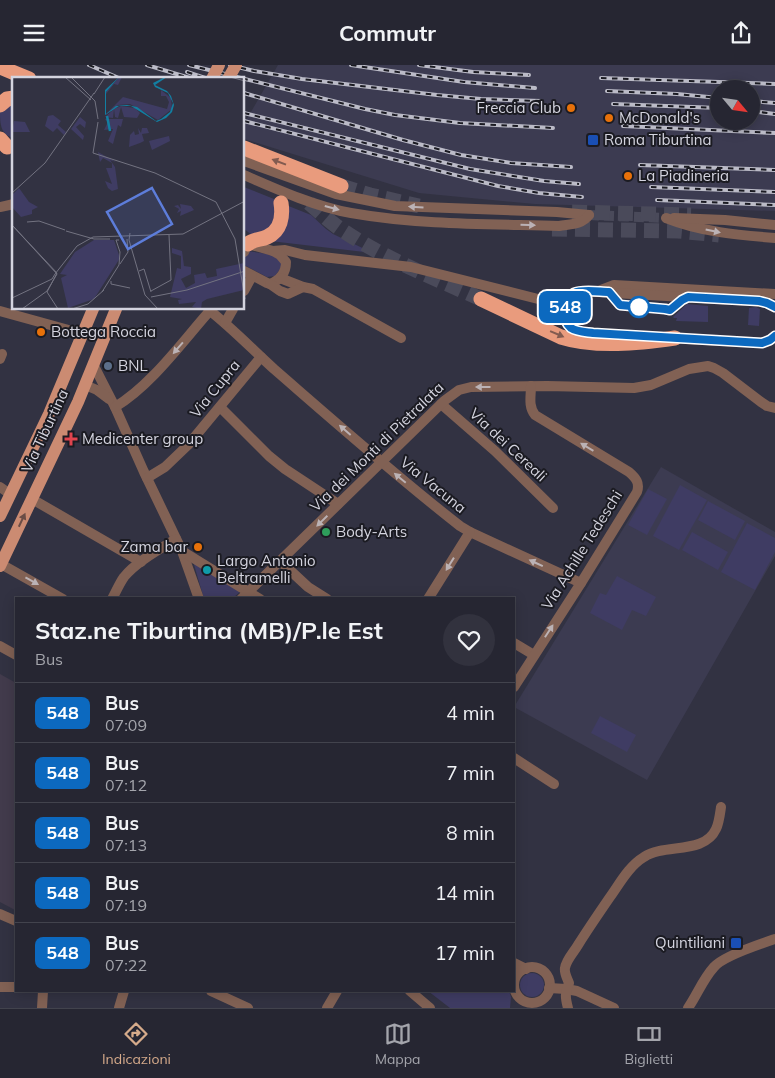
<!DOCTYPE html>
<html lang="it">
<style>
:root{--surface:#262632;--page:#32323e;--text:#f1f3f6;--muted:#a4a5ac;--line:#42434d;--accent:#d6ab8b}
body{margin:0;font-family:Mulish,sans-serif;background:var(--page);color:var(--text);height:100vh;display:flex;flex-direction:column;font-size:19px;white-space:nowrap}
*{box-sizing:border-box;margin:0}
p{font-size:16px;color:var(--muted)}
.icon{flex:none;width:28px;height:28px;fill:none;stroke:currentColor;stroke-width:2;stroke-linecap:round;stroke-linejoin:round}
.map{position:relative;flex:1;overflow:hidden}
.side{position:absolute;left:15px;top:532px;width:500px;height:395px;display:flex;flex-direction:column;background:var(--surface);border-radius:0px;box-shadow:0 2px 12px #0003,0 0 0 1px var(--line)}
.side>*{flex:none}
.badge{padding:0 10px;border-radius:8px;font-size:18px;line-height:32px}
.needle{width:32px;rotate:119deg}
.fabs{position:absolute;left:710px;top:15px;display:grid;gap:10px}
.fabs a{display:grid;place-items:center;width:50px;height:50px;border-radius:50%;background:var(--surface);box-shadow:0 2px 12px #0003,0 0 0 1px var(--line);font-size:25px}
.map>.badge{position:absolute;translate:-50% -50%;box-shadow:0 0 0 2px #fff}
.round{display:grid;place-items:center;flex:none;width:52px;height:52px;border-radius:26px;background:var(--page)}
.headline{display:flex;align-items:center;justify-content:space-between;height:85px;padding:0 20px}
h1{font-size:24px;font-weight:700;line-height:38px}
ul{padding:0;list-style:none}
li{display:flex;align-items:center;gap:15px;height:60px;padding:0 20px;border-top:1px solid var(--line)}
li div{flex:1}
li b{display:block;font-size:19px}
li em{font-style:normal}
li .badge{min-width:55px;font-weight:700;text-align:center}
header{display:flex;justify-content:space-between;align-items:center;height:65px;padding:0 20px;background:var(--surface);font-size:22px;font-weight:700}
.dock{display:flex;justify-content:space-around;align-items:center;height:70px;border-top:1px solid var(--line);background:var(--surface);font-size:14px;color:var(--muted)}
.dock a{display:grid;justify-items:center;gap:2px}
.dock .current{color:var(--accent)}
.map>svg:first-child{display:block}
.commercial{fill:#423b4c}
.built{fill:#3c3b51;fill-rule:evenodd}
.green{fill:#3f3c63}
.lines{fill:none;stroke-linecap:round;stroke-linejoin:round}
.minor-tunnel{stroke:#4a4a5a;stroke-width:10;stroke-dasharray:10 5;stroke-linecap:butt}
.highway-tunnel{stroke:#4a4a5a;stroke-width:15;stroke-dasharray:15 8;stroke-linecap:butt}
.minor{stroke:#816154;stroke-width:10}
.major{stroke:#cb8b72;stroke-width:12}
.highway{stroke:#e99b7d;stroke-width:15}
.rail-casing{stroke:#bbbbc7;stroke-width:4}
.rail{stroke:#1b1b22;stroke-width:2;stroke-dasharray:5.5;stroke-linecap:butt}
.major-bridge{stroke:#cb8b72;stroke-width:12}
.oneway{fill:#825b50}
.oneway2{fill:#bbb2b5}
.oneway3{fill:#6a4d46}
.line-casing{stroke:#fff;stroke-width:11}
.line{stroke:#0c69bf;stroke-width:8}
.food-dot{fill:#e8710a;stroke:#1b1b22;stroke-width:2}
.transit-dot{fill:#1a4fb4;stroke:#1b1b22;stroke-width:2}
.stop-dot{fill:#fff;stroke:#0c69bf;stroke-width:2.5}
.service-dot{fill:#5c6f8a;stroke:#1b1b22;stroke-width:2}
.health-dot{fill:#e0444e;stroke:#1b1b22;stroke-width:2}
.leisure-dot{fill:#2e9e5b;stroke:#1b1b22;stroke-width:2}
.culture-dot{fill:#0f9aa8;stroke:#1b1b22;stroke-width:2}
.labels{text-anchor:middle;stroke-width:4;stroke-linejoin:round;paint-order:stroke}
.poi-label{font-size:15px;fill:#d4d4df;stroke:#1b1b22;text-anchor:start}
.street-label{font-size:15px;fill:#d4d4df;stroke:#1b1b22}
.inset-river{fill:none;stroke:#127fa2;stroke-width:2.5}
.inset-road{fill:none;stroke:#737381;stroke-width:1}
.view{fill:#5d7dda;fill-opacity:0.15;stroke:#5d7dda;stroke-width:2.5}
.inset-edge{fill:none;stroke:#d4d4df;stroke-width:2.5}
</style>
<header><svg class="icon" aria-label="menu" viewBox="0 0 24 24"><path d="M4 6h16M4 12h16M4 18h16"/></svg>Commutr<svg class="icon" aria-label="share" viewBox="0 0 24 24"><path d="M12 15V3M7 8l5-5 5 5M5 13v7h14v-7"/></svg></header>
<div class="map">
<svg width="775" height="943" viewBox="0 0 775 943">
<rect width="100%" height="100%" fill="#323242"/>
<!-- commercial -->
<polygon class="commercial" points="0,609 16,618 16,842 15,845 0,837"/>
<!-- built -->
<g class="built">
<path d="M278,0H775V146L535,139L419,128L244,74V59ZM719,24H751V56H719Z"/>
<polygon points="661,402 775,467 775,491 647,715 514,642"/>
</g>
<!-- green -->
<g class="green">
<path d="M14,37V73C0,70 0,58 0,46Z"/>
<polygon points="244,122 274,134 277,138 274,162 252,170 244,164"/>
<polygon points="286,140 311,150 326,164 333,169 373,188 270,176"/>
<polygon points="248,186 274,190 283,200 275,211 267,212 244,200 244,193"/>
<polygon points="687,239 708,241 708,257 676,256 677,253 674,253 673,252"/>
<polygon points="756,242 760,244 759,261 748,260 749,243"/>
<polygon points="680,420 707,435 679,485 653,471"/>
<polygon points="648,424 667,434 647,470 628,460"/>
<polygon points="708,436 745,456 735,475 698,455"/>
<polygon points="747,458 775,473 775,487 755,525 721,507"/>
<polygon points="692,467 728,487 718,505 682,485"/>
<polygon points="193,496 242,525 232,534 204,534"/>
<polygon points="617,511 656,532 646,551 632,545 622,565 590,548 600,528 606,530"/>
<polygon points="600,651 636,670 627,687 591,668"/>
<circle cx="532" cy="920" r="12"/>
<polygon points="428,926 509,926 511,932 510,943 450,943"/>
</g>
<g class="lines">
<!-- minor-tunnel -->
<polyline class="minor-tunnel" points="589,150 666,153"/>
<!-- highway-tunnel -->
<g class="highway-tunnel">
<polyline points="341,121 370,130 419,141"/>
<path d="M309,138C321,148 332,159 345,167C387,195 435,213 481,234"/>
<polyline points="572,147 691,150"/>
<polyline points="552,164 678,166 719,170"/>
</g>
<!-- minor -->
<g class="minor">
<polyline points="244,96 336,129 395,141 557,147 589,150"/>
<path d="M244,110C276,124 316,142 351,148C419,160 490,159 559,161C570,159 582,160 589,150"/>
<polyline points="0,142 14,139"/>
<path d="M666,153C701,167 738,170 775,173"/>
<polyline points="674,153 725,155 775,160"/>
<polyline points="244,187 248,179 273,186 285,185 305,190 411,202 546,236 569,233"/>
<path d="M244,206L267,218L270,219C280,215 286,208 286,197L280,190L273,186"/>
<polyline points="280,213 303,222 313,224 401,273"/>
<polyline points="270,219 280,226 288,229 303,222"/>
<polyline points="601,225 614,220 775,229"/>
<polyline points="244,226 252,211"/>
<path d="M209,245C232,263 252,284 274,304C335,357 396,411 460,461L470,467L581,518"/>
<polyline points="0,246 83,269"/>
<polyline points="225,258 233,244"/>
<path d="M644,271C628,270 587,271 574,264C561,258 561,235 574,228C581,225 590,227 597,227L753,236L764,237L775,242"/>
<polyline points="668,273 762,278 770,275 775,271"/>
<polyline points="0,294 2,289"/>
<polyline points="93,299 115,342 144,407 182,486 199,534"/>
<polyline points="85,320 97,325 109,334"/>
<polyline points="441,339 495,386 553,443"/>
<path d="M115,342C150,321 180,280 207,249L210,244"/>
<polyline points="220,342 269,391 285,404 338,439"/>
<polyline points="147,413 165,402 188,380 261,292"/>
<polyline points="0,422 10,429"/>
<polyline points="32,434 141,497"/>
<polyline points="182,486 260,534"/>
<polyline points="280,496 308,522 327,534"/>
<polyline points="1,499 63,534"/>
<path d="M112,534C116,527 119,519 124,512C136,497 160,484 176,474"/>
<polyline points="241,534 444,336 459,325 471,322 547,321 634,323 651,320 689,304 708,301 714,303 723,308 761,337 767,341 775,343"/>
<polyline points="428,534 470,467"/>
<polyline points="514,578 534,590"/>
<polyline points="0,581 16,590"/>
<path d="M514,622L581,518L637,427C640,418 636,413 629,407L535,350C528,341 531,331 531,321"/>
<polyline points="514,693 554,719"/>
<polyline points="0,849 16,856"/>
<polyline points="514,898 526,904"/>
<circle cx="532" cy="920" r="18"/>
<polyline points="0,922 16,922"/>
<polyline points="549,923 566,924 577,926 614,943"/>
<polyline points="211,926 248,943"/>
<polyline points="410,926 430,943"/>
<polyline points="42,943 43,926"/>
<polyline points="119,943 124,926"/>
<polyline points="327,943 337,926"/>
<path d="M568,943C565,932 565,929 569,918C567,913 564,908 565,903C566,895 574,887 578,880C588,864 599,848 610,832C620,818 629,801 644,792C665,778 704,790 716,764C719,758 720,749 721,742"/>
<path d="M688,943C697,930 703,914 714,902C723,891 760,879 775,874"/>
</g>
<!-- major -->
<g class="major">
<polyline points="0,451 49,349 93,244"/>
<polyline points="0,501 78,337 116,244"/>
</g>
<!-- highway -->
<g class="highway">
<polyline points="0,2 29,14"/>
<polyline points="0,40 7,34 14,33"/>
<polyline points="0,74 7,82"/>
<polyline points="244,83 341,121"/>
<path d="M248,179C254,174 260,175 267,172C281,166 283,151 281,138"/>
<path d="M481,234L561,272C596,283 639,278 675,273"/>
</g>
<!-- rail casing -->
<g class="rail-casing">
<g id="rail">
<polyline points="89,0 121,14"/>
<polyline points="147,0 193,14"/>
<polyline points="189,0 365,44 395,50 460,58 553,63"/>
<polyline points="230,0 254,6 302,14 437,30 481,34 541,36"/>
<polyline points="351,0 464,17 535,23"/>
<polyline points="419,0 473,7 529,10"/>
<polyline points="187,7 208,14"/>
<polyline points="601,13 775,19"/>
<polyline points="607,26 677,29 719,33"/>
<polyline points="244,28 403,75 461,90 511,98 571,102"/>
<polyline points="751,36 775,38"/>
<polyline points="613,39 719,43"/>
<polyline points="751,46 775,49"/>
<polyline points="244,48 470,104 544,116 579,119"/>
<polyline points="244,56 498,121 539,128 582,132"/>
<polyline points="623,61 775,68"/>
<polyline points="640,100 775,105"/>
<polyline points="651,122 775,127"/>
<polyline points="657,135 775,140"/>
</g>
</g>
<!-- rail -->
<use href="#rail" class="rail"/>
<!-- major-bridge -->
<g class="major-bridge">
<polyline points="212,14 219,0"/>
<polyline points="228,14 236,0"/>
</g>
</g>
<!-- one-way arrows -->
<defs><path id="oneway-solid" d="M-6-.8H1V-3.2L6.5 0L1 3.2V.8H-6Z" transform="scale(1.25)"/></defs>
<g class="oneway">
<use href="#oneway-solid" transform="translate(279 97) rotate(-159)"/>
<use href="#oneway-solid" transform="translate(557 269) rotate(23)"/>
</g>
<g class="oneway2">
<use href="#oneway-solid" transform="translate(416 142) rotate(-177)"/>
<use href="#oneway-solid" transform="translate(332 143) rotate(15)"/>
<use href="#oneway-solid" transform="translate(528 160) rotate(2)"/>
<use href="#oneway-solid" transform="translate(713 166) rotate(12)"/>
<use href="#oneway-solid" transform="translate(178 283) rotate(131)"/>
<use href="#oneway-solid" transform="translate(483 322) rotate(180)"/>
<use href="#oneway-solid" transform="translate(345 365) rotate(-139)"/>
<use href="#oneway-solid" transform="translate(587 382) rotate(-149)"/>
<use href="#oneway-solid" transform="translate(400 413) rotate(-140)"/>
<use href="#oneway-solid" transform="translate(322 456) rotate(136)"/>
<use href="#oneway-solid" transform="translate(536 498) rotate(-155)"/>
<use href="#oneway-solid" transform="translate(450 499) rotate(122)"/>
<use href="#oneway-solid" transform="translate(32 516) rotate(29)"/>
<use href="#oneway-solid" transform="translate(549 566) rotate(-57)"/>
</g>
<use class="oneway3" href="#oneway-solid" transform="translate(22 455) rotate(-65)"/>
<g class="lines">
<!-- line casing -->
<g class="line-casing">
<path id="line" d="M775,242L767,238L759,236L688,232L682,235L670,245L665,244L620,240L609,227C600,227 582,224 574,228C563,235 561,254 571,263C577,267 586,267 593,268L762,278L770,275L775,271"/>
</g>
<!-- line -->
<use href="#line" class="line"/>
</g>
<!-- markers -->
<g class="food-dot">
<circle cx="571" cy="43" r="5"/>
<circle cx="609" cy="53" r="5"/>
<circle cx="628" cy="111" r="5"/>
<circle cx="41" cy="267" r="5"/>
<circle cx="198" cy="482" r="5"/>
</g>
<g class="transit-dot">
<rect x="587" y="69" width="12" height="12" rx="2.5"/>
<rect x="730" y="872" width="12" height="12" rx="2.5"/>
</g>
<circle class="stop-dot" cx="639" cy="242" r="10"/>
<circle class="service-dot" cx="108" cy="301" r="5"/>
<path class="health-dot" d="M68.5 366.5h5v5h5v5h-5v5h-5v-5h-5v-5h5z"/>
<circle class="leisure-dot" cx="326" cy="467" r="5"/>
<circle class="culture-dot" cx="207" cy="505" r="5"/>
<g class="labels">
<!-- poi labels -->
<g class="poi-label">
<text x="561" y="48" text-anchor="end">Freccia Club</text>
<text x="619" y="58">McDonald's</text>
<text x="604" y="80">Roma Tiburtina</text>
<text x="638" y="116">La Piadineria</text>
<text x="51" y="272">Bottega Roccia</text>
<text x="118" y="306">BNL</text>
<text x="82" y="379">Medicenter group</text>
<text x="336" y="472">Body-Arts</text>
<text x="188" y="487" text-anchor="end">Zama bar</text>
<text x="217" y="501">Largo Antonio<tspan x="217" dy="17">Beltramelli</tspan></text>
<text x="725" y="883" text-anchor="end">Quintiliani</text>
</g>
<!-- street labels -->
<g class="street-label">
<text transform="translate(215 324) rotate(-51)" y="5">Via Cupra</text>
<text transform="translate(45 366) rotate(-65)" y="5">Via Tiburtina</text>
<text transform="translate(508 380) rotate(43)" y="5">Via dei Cereali</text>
<text transform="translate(377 382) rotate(-44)" y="5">Via dei Monti di Pietralata</text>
<text transform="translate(433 420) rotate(39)" y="5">Via Vacuna</text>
<text transform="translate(582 485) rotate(-58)" y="5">Via Achille Tedeschi</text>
</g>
</g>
<!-- overview -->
<g transform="translate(12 12)">
<rect width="232" height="232" fill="#323242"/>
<path d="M107,0H110L106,8L102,7L94,17V37L111,20L155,32L157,25L154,19H149V13L159,21L160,32L146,43L118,27L106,28L94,38V15ZM109,29L123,31L128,36L125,41L112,40L109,30L106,41L103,40L102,32L101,41L93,40L102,32ZM41,38L49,44L46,48L54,55L52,58L45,51L41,55L33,49L36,39ZM68,40L74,45L73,51L68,47L64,50L72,59L71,63L59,52ZM93,42H111L109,50L106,48L101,67L96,64L101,52L92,53L96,45ZM2,44L13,45L18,55H0ZM126,51L129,56L130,51H135L137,56L130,57L132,64L128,66L117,70L118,58L122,54L123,58L127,57ZM157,59L158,64L140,73L137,64ZM86,75L104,85L98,83L103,90L106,112L100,114L96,111L93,104L100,107L94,91H100V86L91,81L88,85ZM7,111L17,125L26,130L20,133V137L9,140L0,130V118ZM168,127L179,129L182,133L168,139L169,134L165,136L167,132L162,129L166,128L169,132ZM82,163H102L108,181L82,222L56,231L49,201L55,198L48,197L63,175ZM160,171L170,174L172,189L179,190V197L169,202L174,211L183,206L182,198L193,196L195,201L205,199L204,192L232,186V213L195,222L190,225L189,232L180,230L184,225L167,227L166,223L170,222L158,220L165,191L169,192V179L160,176Z" fill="#3f3c63"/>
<path d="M107,0L94,15V37L104,29L115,28L125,30L144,44L149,42L158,35L161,26L156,16L143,10L141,6L153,0H155L143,8L155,14L159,19L162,28L160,35L154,41L145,45L119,29H107L93,38V13Z" fill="#127fa2"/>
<path class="inset-river" d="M95,39L98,54"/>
<path class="inset-road" d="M53,0L79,23M59,0L83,24L86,42M218,0L233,4M82,17L93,0M86,45L81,76L143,96L204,125L223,162L233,222M0,116L33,86L82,16M15,145L27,144L53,153M0,148L45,197L35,214L10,232M0,148L45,196L35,215L46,232M54,154L82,162H98M118,156L117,163L133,218L146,232M108,187L116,175L115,162M127,194L132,192L139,215M43,197L65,169L81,160L171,157L233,124M99,204V207L118,211M139,214L159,203L157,158M90,215L107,188L108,175L104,163H107M139,220L175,213L233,194M0,221L40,202L43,197M60,232L76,227L92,213"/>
<path class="view" d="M140,111L160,147L116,172L95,135Z"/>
<rect width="232" height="232" class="inset-edge"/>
</g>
</svg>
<div class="fabs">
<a><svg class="needle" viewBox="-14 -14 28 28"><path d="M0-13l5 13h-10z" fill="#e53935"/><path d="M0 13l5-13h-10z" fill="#a4a5ac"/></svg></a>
</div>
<b class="badge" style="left:565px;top:242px;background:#0c69bf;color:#fff">548</b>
<section class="side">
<div class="headline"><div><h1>Staz.ne Tiburtina (MB)/P.le Est</h1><p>Bus</p></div><a class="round"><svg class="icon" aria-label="heart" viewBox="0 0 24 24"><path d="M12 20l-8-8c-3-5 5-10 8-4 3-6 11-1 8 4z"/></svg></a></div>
<ul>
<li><span class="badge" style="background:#0c69bf;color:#fff">548</span><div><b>Bus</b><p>07:09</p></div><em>4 min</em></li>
<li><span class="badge" style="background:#0c69bf;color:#fff">548</span><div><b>Bus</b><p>07:12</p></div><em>7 min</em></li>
<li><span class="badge" style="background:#0c69bf;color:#fff">548</span><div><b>Bus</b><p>07:13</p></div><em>8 min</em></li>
<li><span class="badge" style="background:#0c69bf;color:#fff">548</span><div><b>Bus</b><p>07:19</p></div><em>14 min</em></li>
<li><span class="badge" style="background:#0c69bf;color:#fff">548</span><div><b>Bus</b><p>07:22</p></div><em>17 min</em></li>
</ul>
</section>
</div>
<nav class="dock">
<a class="current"><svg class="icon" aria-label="directions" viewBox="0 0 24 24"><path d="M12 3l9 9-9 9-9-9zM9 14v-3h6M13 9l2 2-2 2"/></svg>Indicazioni</a>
<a><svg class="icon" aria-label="map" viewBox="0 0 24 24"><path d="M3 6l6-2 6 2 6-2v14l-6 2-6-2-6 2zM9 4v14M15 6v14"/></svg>Mappa</a>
<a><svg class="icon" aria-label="tickets" viewBox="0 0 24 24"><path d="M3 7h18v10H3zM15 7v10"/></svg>Biglietti</a>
</nav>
